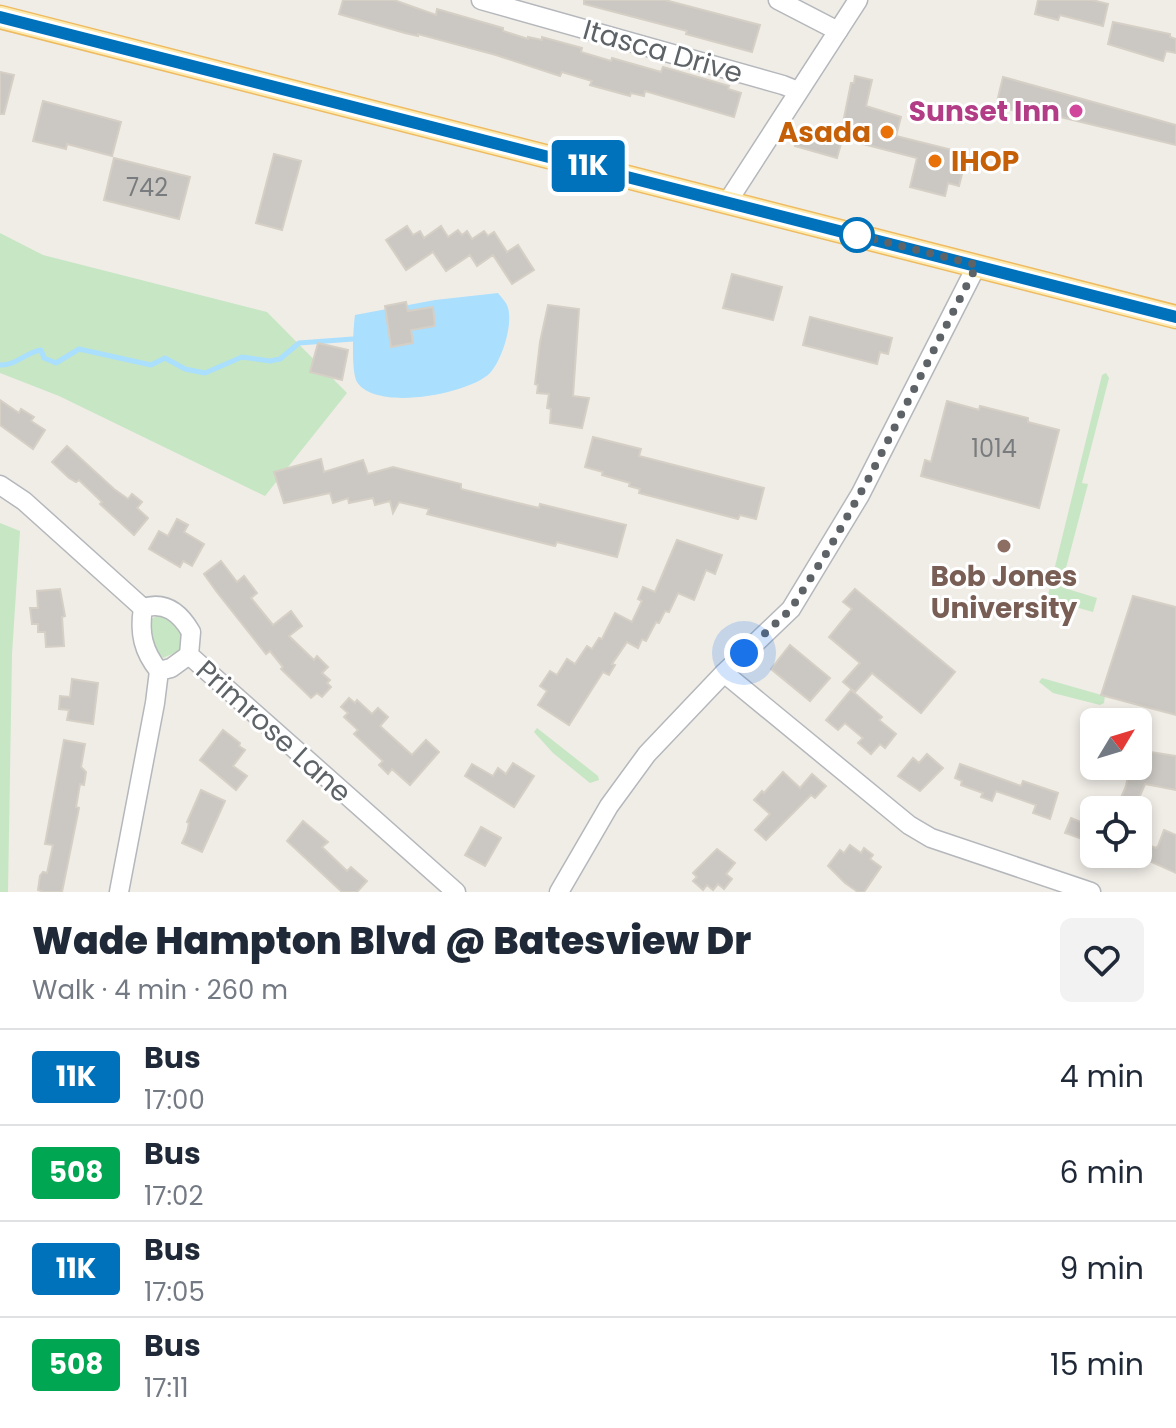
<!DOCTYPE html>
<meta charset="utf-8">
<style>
:root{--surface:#fff;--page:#f2f2f3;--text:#1f2937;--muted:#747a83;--line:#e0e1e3}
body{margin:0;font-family:Poppins,sans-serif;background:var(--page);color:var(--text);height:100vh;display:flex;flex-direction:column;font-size:30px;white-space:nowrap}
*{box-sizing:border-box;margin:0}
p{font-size:26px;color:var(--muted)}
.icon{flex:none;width:44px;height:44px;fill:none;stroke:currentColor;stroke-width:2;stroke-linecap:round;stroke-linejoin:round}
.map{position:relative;height:892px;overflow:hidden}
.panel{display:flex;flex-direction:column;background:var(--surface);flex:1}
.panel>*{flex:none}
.badge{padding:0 16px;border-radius:6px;font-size:28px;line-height:52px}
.needle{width:52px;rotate:52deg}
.controls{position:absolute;left:1080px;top:708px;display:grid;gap:16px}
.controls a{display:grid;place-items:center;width:72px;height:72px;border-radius:12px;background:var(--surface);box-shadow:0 4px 12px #0003;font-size:40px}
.you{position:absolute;width:40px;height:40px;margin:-20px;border:6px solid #fff;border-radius:50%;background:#1a73e8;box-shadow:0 0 0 12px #1a73e833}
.map>.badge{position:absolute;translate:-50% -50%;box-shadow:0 0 0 4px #fff}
.round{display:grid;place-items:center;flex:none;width:84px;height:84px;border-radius:12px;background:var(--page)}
.headline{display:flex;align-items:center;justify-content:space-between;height:136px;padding:0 32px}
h1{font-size:38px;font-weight:800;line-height:60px}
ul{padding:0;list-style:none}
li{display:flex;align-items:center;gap:24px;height:96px;padding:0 32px;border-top:2px solid var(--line)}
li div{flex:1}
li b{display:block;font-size:30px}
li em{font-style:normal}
li .badge{min-width:88px;font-weight:700;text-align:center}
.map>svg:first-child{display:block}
.green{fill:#c7e6c4}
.water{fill:#aadffd}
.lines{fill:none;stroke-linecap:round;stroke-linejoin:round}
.stream{stroke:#aadffd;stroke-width:5}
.building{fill:#cbc8c3;stroke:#d5cfc5;stroke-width:2}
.minor-casing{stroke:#b4b7bb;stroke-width:21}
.major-casing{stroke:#eebb62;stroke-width:25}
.minor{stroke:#fff;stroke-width:18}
.major{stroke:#fdeaaf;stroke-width:22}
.line-casing{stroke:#fff;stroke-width:18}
.line{stroke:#0072bc;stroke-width:12}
.walk{stroke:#5e6367;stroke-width:8;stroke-dasharray:0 14.4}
.hotel-dot{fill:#d1479c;stroke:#fff;stroke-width:3}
.food-dot{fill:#e8710a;stroke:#fff;stroke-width:3}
.stop-dot{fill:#fff;stroke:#0072bc;stroke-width:4}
.education-dot{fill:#8d6e63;stroke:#fff;stroke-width:3}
.labels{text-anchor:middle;stroke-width:6;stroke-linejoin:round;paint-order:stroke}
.number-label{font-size:24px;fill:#797c7e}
.street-label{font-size:28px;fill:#5e6367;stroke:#fff}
.hotel-label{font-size:28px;font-weight:bold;fill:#b23c85;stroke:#fff;text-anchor:end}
.food-label{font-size:28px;font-weight:bold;fill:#c56008;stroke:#fff;text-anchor:end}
.education-label{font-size:28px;font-weight:bold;fill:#785e54;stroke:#fff}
</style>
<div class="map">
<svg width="1176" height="892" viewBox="0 0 1176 892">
<rect width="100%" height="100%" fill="#f0ede7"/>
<!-- green -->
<g class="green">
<polygon points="0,233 43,255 267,312 347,393 265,496 59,396 0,373"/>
<polygon points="1106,373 1109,378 1082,483 1088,484 1061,587 1097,598 1093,612 1047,599 1102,375"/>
<polygon points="0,523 20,531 12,654 8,892 0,892"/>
<polygon points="167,614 178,622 184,641 179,651 163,658 152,648 148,621 158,615"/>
<polygon points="1042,678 1105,696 1104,703 1100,705 1053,693 1039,682"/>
<polygon points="537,728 598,776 599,780 590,783 553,753 534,732"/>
</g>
<!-- water -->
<path class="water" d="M498,293C502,298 507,303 508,308C513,325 502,360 490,373C469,394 376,412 357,382C351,372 353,329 355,315L435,300Z"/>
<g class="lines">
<!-- stream -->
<path class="stream" d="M0,365C16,366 26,352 41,350L44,358L56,363L79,349L151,365L165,358L185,369L205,373L242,357L270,361L280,359L299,343L353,339"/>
</g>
<!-- building -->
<g class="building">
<polygon points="343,0 394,0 436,15 437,9 503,28 503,31 528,39 528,37 542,40 542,37 582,48 581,52 611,61 612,58 661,72 663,67 729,86 728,89 741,93 734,117 645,91 644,96 631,93 630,96 590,85 592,81 562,72 560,76 496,55 418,34 418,36 405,33 339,14"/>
<polygon points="584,0 665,0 760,25 752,52 686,34 687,31 584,4"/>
<polygon points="1038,0 1092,0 1108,4 1103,26 1060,15 1058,20 1035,14"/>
<polygon points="1113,22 1170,34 1170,37 1176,39 1176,53 1166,51 1163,61 1108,44"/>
<polygon points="0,72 14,75 4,114 0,114"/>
<polygon points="855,76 872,80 866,106 901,117 896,136 956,151 951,172 962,174 959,186 948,183 945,196 910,187 917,158 840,138 851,83 854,83"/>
<polygon points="1003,77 1176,125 1176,145 1048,114 1047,116 1023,110 1023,113 996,106"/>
<polygon points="43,101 121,122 112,156 67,144 66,149 33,141"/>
<polygon points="799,128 842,140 837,158 795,146"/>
<polygon points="274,154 301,161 282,230 256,223"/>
<polygon points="114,158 190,177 179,219 104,200"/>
<polygon points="407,226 413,235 420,231 424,238 441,226 448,237 458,230 462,235 467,231 472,239 484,231 488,236 494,232 507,252 518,245 534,270 512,284 493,255 477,266 470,255 446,271 433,252 406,270 386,240"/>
<polygon points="732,274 782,287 773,320 723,308"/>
<polygon points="406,302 408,311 433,307 435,326 411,330 413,343 391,347 385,306"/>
<polygon points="548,305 579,309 573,396 589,398 582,428 550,423 551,409 547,408 549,394 537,393 538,385 535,384 540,342"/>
<polygon points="810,317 892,338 888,354 880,352 877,364 803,345"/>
<polygon points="318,343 348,350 342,380 310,372"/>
<polygon points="0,400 19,413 21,409 34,417 31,421 45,430 33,449 0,425"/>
<polygon points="947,401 979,410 980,406 1028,418 1028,422 1059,430 1039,508 921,476 925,460 931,462"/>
<polygon points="593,437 641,449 639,456 764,488 756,519 740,515 738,519 639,493 640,489 629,486 630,483 602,475 603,472 585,467"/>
<polygon points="67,446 114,489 128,499 132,494 142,502 137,508 148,518 134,535 100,504 102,502 79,480 76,482 69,478 52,462"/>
<polygon points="321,459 324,472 363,460 368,474 393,467 461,484 461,489 539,508 540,504 626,525 617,557 557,542 555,546 427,514 429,509 399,502 393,513 390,501 375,505 373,498 349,503 348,498 333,503 330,493 284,503 274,472"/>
<polygon points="177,519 188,525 184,532 204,544 192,566 183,561 180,567 149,549 159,531 168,536"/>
<polygon points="677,540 722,555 715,574 706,570 694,600 678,593 669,612 665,611 659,623 656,622 646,641 642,639 638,648 627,642 612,664 615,665 609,675 603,672 569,725 538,705 547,691 540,686 550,671 557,675 567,659 575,664 587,646 592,649 599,638 602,639 615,613 632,622 642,601 638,599 643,587 655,592"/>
<polygon points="221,561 237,582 244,576 257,593 251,598 273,625 291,611 302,626 289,636 314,660 317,656 328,667 322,673 330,680 327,683 331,687 322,697 317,693 311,698 281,669 283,667 270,651 266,654 216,591 204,574"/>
<polygon points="60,589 65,616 62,617 64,646 46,647 45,632 38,632 38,624 32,624 30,608 38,608 37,591"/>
<polygon points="855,589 955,672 921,713 872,673 855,692 843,682 860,663 829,637 852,609 843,602"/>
<polygon points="1133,596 1176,607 1176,715 1101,695"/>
<polygon points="790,645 830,678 810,701 771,669"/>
<polygon points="72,679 98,683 93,724 67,720 69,710 59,709 60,696 70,697"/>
<polygon points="851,690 882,717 879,720 896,734 885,748 880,744 871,754 858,743 863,738 845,723 838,730 826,720"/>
<polygon points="349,698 355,703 357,700 372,714 378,708 388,717 380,726 412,755 426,740 439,752 410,785 392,769 388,774 379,765 383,761 354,734 358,730 344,717 348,713 341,707"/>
<polygon points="223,730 240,743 239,746 245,750 233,766 247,776 236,790 200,760"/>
<polygon points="64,740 85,744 81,767 86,772 84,785 80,784 76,807 79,808 62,892 44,892 38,890 40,876 43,872 47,873 53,845 45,844"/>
<polygon points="1138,750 1176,756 1176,790 1145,784 1134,810 1130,810 1118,805 1126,786 1130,766 1138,766"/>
<polygon points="927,754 943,768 920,791 898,776 913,758 919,763"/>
<polygon points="513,763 534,776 514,807 465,776 472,764 493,776 498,768 506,774"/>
<polygon points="960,764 1021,786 1023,781 1058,793 1050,819 1033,813 1036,805 996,791 992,801 981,797 983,793 961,785 962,781 955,778"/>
<polygon points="783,772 800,788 812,774 826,786 815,798 811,795 766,840 755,830 770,814 754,800 762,791 764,793"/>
<polygon points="201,790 225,801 202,852 182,843 187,832 189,823 187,822"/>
<polygon points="1071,818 1083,823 1085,818 1094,822 1094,843 1065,833"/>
<polygon points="303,821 328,842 322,847 347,871 351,867 367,881 357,892 342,892 287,841"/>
<polygon points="481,827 501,838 485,866 465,855"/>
<polygon points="1164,830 1176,835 1176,873 1136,855 1141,842 1156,848 1158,846"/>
<polygon points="850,845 861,853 864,848 873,855 870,859 881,867 864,892 858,892 845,883 828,866 840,850 844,853"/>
<polygon points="717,849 735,863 726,874 732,879 724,889 718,884 713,890 707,885 703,890 693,881 697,877 693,873"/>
</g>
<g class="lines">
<!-- minor casing -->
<g class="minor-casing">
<g id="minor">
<polyline points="481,0 783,85 798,91"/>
<polyline points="778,0 838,31"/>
<polyline points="728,201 858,0"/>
<path d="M0,485L24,501L143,608C165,601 180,613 191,632L189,655L456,892"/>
<path d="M143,608C139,633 143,651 159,671"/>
<polyline points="724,673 909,825 931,838 1091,892"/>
<polyline points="119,892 155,703 159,671 171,668 189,655"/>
<polyline points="559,892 609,806 647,754 724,673 791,609 860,495 977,265"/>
</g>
</g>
<!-- major casing -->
<g class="major-casing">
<polyline id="major" points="0,17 1176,317"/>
</g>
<!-- minor -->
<use href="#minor" class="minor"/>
<!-- major -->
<use href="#major" class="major"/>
</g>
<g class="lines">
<!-- line casing -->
<g class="line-casing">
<polyline id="line" points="0,17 1176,317"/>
</g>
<!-- line -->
<use href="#line" class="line"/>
<!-- walk -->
<polyline class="walk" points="744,653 791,609 829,549 870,476 977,265 857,235"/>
</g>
<!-- markers -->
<circle class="hotel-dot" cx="1076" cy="111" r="8"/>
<g class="food-dot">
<circle cx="887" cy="132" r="8"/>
<circle cx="935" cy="161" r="8"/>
</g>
<circle class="stop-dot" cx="857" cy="235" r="16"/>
<circle class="education-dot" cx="1004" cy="546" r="8"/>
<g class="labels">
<!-- number labels -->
<g class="number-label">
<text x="147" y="196">742</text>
<text x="994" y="457">1014</text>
</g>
<!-- street labels -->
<g class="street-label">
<text transform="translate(663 51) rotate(16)" y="10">Itasca Drive</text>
<text transform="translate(274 731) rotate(42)" y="10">Primrose Lane</text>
</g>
<!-- hotel labels -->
<g class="hotel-label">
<text x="1060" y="121">Sunset Inn</text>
</g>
<!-- food labels -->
<g class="food-label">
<text x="871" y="142">Asada</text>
<text x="951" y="171" text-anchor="start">IHOP</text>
</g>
<!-- education labels -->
<g class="education-label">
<text x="1004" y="586">Bob Jones<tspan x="1004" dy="32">University</tspan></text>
</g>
</g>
</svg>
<div class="controls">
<a><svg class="needle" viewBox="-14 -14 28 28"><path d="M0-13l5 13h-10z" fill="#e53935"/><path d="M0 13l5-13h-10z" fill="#747a83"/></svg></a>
<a><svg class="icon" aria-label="locate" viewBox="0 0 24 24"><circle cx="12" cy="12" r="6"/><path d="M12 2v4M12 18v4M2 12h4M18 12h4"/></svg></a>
</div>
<div class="you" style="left:744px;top:653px"></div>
<b class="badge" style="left:588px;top:166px;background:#0072bc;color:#fff">11K</b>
</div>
<section class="panel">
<div class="headline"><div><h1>Wade Hampton Blvd @ Batesview Dr</h1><p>Walk · 4 min · 260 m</p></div><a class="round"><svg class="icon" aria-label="heart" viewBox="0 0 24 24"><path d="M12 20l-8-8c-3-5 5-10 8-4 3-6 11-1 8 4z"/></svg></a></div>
<ul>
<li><span class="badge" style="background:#0072bc;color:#fff">11K</span><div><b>Bus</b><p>17:00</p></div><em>4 min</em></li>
<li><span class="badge" style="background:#00a651;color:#fff">508</span><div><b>Bus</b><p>17:02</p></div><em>6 min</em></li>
<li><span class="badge" style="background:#0072bc;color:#fff">11K</span><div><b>Bus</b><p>17:05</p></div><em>9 min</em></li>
<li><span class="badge" style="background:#00a651;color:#fff">508</span><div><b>Bus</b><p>17:11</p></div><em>15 min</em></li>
</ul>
</section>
